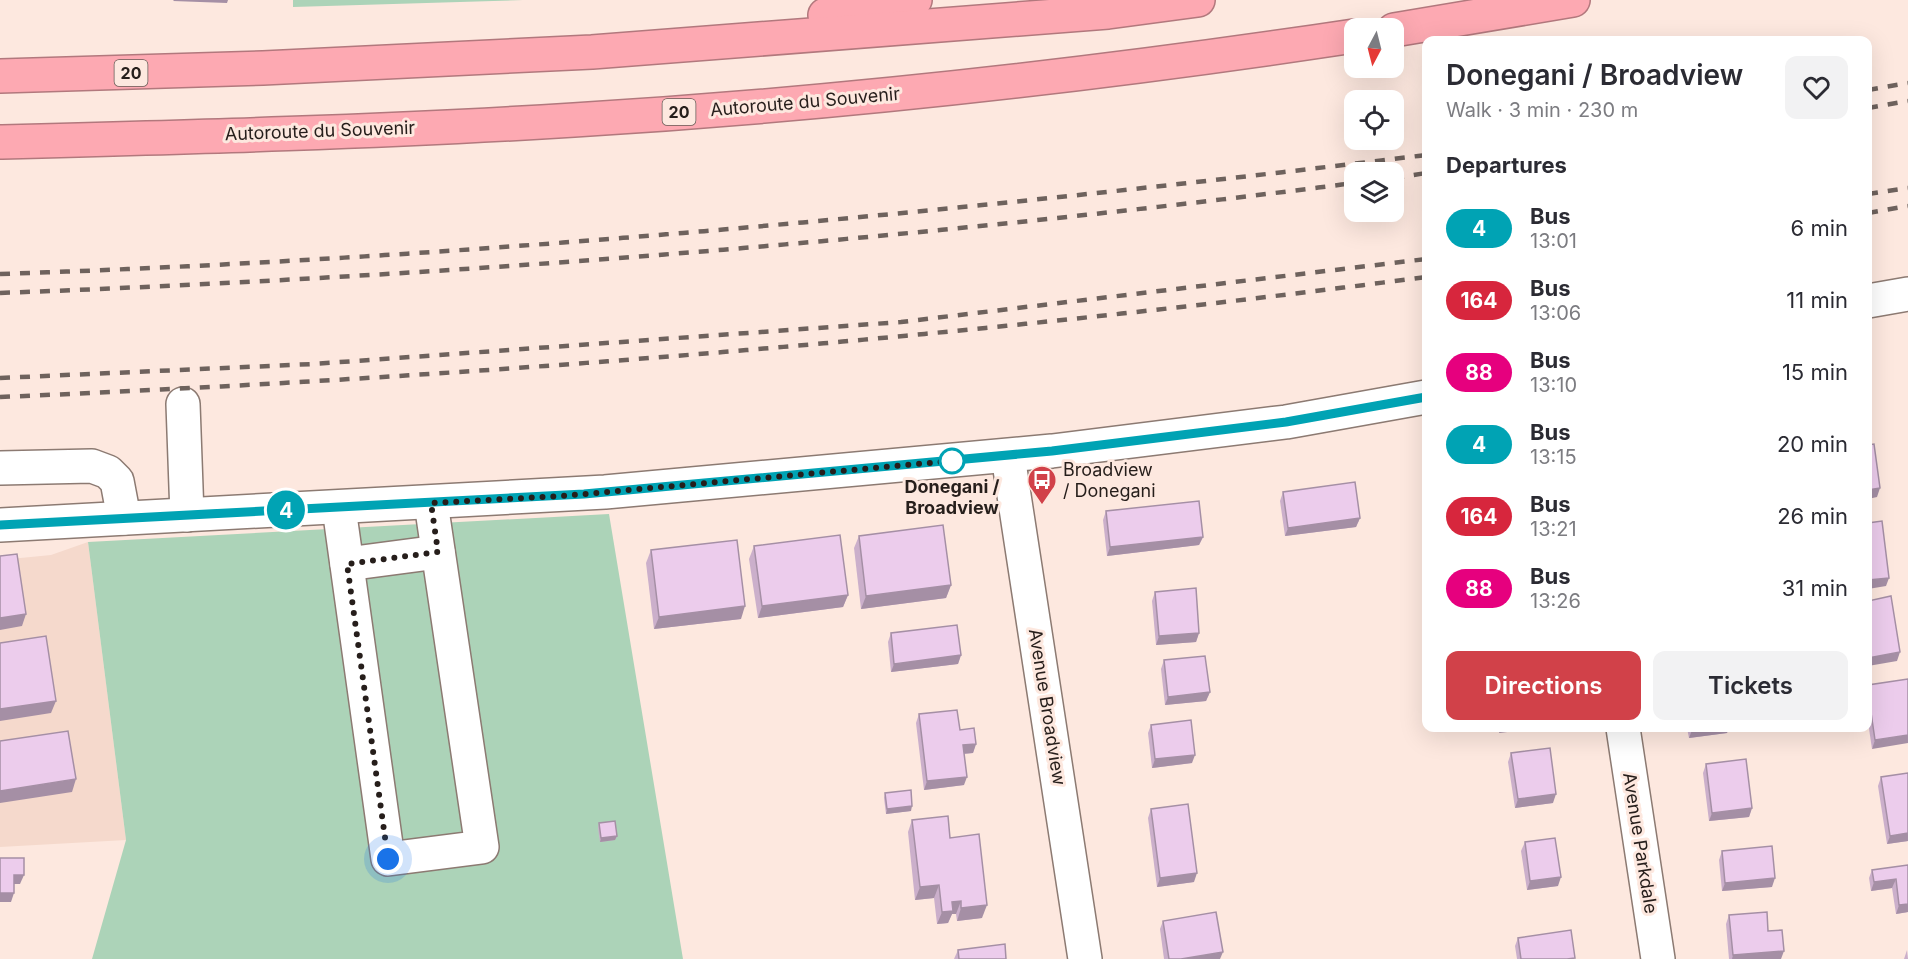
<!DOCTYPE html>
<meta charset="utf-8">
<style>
:root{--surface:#fff;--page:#f2f2f3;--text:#2b2b33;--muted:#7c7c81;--accent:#d14149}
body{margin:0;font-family:Inter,sans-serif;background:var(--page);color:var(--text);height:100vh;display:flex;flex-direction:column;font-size:22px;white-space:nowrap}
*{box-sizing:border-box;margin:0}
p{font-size:20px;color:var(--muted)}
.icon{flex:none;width:33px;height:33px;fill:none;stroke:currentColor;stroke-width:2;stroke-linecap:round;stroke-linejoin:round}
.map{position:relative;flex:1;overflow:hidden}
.panel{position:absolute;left:1422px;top:36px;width:450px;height:696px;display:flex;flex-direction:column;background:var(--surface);border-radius:12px;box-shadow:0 6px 24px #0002}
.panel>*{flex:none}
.badge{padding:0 12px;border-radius:20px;font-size:21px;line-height:39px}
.needle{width:39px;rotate:187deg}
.fabs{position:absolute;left:1344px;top:18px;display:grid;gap:12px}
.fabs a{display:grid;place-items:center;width:60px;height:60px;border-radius:12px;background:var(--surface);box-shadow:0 6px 24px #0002;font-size:30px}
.you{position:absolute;width:30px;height:30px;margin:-15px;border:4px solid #fff;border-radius:50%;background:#1a73e8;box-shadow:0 0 0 9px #1a73e833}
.map>.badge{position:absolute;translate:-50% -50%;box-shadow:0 0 0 3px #fff}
h2{padding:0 24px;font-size:22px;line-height:54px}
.round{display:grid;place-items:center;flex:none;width:63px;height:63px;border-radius:12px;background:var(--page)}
.head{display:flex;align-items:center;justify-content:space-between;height:102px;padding:0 24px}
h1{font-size:28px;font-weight:600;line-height:45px}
.cta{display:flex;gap:12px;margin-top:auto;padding:12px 24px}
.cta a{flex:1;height:69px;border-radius:12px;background:var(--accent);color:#fff;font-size:24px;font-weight:600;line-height:69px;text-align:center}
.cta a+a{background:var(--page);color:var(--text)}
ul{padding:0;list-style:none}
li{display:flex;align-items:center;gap:18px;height:72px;padding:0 24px}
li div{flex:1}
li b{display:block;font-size:22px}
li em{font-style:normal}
li .badge{min-width:66px;font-weight:700;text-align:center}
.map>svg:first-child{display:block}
.built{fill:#f5d9cc}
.green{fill:#acd3b8}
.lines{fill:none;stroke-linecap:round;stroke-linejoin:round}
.minor-casing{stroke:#8c7a72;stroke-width:36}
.highway-casing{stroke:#b2787d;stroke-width:36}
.minor{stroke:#fff;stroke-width:33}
.highway{stroke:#fda9b2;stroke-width:33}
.rail{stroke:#6e625d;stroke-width:4.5;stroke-dasharray:10 10;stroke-linecap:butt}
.wall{fill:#cbafcb}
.shaded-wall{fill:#a58fa5}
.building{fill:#ecccec;stroke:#a58fa5;stroke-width:1.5}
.line-casing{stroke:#fff;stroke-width:14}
.line{stroke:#00a3b4;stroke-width:9}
.walk{stroke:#261e1b;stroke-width:6;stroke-dasharray:0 10.8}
.stop-dot{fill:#fff;stroke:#00a3b4;stroke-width:3}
.labels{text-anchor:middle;stroke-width:6;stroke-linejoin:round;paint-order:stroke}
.shield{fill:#fde8df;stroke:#665b56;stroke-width:1.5}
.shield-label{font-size:16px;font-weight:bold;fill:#261e1b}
.street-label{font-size:18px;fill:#261e1b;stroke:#fde8df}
.poi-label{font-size:18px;fill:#261e1b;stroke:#fde8df;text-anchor:start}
.stop-label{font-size:18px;font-weight:bold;fill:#261e1b;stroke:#fde8df}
</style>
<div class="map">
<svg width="1908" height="959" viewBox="0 0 1908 959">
<rect width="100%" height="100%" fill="#fde8df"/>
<!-- built -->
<polygon class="built" points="88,542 126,840 0,847 0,560 51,555"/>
<!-- green -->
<g class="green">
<polygon points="293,0 523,0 293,7"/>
<polygon points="609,514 683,959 92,959 126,840 88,542"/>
</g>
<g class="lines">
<!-- minor casing -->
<g class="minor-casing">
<g id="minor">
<polyline points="1868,301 1908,294"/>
<polyline points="183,404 187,515"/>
<polyline points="1008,456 1085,959"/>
<polyline points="0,468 92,466 108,472 117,481 124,518"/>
<polyline points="339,508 388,859 482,847 431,503"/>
<polyline points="0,525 605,492 1052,451 1286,422 1426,397"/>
<polyline points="347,564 438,552"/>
<polyline points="1623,728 1658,959"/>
</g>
</g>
<!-- highway casing -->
<g class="highway-casing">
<g id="highway">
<polyline points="825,15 915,0"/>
<polyline points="1394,30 1573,0"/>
<polyline points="0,76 263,68 592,52 1108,12 1198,0"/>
<path d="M0,142C191,137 383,132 574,120C835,104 1095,75 1354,36"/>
</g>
</g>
<!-- minor -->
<use href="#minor" class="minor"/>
<!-- highway -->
<use href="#highway" class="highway"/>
<!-- rail -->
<g class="rail">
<polyline points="1868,90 1908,83"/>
<polyline points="1868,108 1908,101"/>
<polyline points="1394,178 1426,173"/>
<polyline points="1868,194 1908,188"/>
<polyline points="1868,213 1908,206"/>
<path d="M0,274C477,258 953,213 1426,155"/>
<path d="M0,293C452,276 905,241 1354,183"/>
<polyline points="0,378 313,364 901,322 1426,259"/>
<path d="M0,397C477,377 953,339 1426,277"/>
</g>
</g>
<!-- wall -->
<g class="wall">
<polygon points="1283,492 1360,518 1356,527 1285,536 1280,501"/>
<polygon points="1106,511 1203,537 1199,545 1107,556 1103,520"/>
<polygon points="859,536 951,585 946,598 861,609 854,548"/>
<polygon points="754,546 848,595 843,607 758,618 749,559"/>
<polygon points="651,550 741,619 654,629 646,563"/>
<polygon points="1155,592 1199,633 1196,642 1156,645 1152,601"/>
<polygon points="891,633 961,655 958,664 891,672 888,642"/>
<polygon points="1164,660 1210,692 1206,701 1165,705 1161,669"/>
<polygon points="1908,679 1872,749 1868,722 1868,685"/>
<polygon points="919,714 960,730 976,744 973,753 964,754 964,785 924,790 916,723"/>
<polygon points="1151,725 1192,763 1152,768 1148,733"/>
<polygon points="1687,728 1729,728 1727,733 1689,738"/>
<polygon points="1511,753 1553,803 1515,808 1508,762"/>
<polygon points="1706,764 1752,808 1749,817 1709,821 1703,773"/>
<polygon points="1881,777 1908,841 1887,844 1878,786"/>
<polygon points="885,793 911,811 886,814 884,798"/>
<polygon points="1151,809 1194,882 1157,887 1148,818"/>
<polygon points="912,820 950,838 982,918 957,921 956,914 952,914 948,923 937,924 934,898 915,900 908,832"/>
<polygon points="599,823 617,836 615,840 600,842 598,828"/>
<polygon points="1525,842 1558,886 1527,890 1521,851"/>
<polygon points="1722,851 1772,887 1722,891 1719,860"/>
<polygon points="1908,865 1908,912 1896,914 1892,888 1871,891 1869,878 1872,870"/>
<polygon points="1729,915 1768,931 1781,959 1729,959 1726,924"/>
<polygon points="1163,921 1220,959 1164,959 1160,929"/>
<polygon points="1518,938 1574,959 1517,959 1515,946"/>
<polygon points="958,950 1006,959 954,959"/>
<polygon points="1907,950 1908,959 1904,959"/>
</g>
<!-- shaded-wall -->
<g class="shaded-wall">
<polygon points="174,0 228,0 227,3 173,1"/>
<polygon points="1880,488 1877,497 1868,499 1868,490"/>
<polygon points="1360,518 1356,527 1285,536 1288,528"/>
<polygon points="1203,537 1199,545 1107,556 1110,547"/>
<polygon points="1889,578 1886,586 1868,589 1868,580"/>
<polygon points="951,585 946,598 861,609 866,596"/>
<polygon points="848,595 843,607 758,618 762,606"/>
<polygon points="745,606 741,619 654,629 659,617"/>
<polygon points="26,614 22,626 0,630 0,618"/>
<polygon points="1199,633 1196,642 1156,645 1159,636"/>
<polygon points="1900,652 1897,661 1868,666 1868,658"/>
<polygon points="961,655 958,664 891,672 894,664"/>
<polygon points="1210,692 1206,701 1165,705 1168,697"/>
<polygon points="56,701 51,713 0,721 0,709"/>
<polygon points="1501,728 1542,728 1499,733"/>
<polygon points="1706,728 1729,728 1727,733 1689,738 1692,730"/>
<polygon points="1908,735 1908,743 1872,749 1875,740"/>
<polygon points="976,744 973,753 960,754 963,745"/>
<polygon points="1195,755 1192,763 1152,768 1155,759"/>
<polygon points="967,777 964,785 924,790 927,781"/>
<polygon points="76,779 72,792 0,803 0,791"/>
<polygon points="1556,794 1553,803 1515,808 1518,799"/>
<polygon points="912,806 911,811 886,814 887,809"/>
<polygon points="1752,808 1749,817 1709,821 1712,813"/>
<polygon points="1908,833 1908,841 1887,844 1890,836"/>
<polygon points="617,836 615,840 600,842 601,838"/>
<polygon points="1197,873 1194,882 1157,887 1160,878"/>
<polygon points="14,875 24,875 20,884 11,884"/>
<polygon points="1561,877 1558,886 1527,890 1530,881"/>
<polygon points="1775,878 1772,887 1722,891 1725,883"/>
<polygon points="1896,879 1892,888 1871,891 1874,882"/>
<polygon points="939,885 934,898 915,900 920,887"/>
<polygon points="0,893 14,893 11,902 0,902"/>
<polygon points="961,901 956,914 952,914 948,923 937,924 942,912 952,902"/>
<polygon points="1908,904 1908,912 1896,914 1899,905"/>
<polygon points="987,905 982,918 957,921 961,908"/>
<polygon points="1784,951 1781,959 1732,959 1733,955"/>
<polygon points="1223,952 1220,959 1181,959"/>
</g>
<!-- building -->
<g class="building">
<polygon points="1874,444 1880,488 1868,490 1868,445"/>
<polygon points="1355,482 1360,518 1288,528 1283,492"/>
<polygon points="1199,501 1203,537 1110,547 1106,511"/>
<polygon points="1882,521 1889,578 1868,580 1868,523"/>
<polygon points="943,525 951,585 866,596 859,536"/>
<polygon points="840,535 848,595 762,606 754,546"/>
<polygon points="737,540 745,606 659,617 651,550"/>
<polygon points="17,554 26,614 0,618 0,556"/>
<polygon points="1196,588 1199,633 1159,636 1155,592"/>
<polygon points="1891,596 1900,652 1868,658 1868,601"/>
<polygon points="957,625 961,655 894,664 891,633"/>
<polygon points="46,636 56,701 0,709 0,643"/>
<polygon points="1205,656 1210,692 1168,697 1164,660"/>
<polygon points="1908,679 1908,735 1875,740 1868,692 1868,685"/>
<polygon points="957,710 960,730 974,728 976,744 963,745 967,777 927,781 919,714"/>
<polygon points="1191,720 1195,755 1155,759 1151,725"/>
<polygon points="1692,728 1706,728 1692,730"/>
<polygon points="68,731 76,779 0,791 0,741"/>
<polygon points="1550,748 1556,794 1518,799 1511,753"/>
<polygon points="1746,759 1752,808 1712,813 1706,764"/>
<polygon points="1908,773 1908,833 1890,836 1881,777"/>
<polygon points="911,790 912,806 887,809 885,793"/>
<polygon points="1188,804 1197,873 1160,878 1151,809"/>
<polygon points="948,816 950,838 979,834 987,905 961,908 961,901 952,902 953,911 942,912 939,885 920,887 912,820"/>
<polygon points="615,821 617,836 601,838 599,823"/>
<polygon points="1555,838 1561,877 1530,881 1525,842"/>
<polygon points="1772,846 1775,878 1725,883 1722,851"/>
<polygon points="0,858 24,858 24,875 14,875 14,893 0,893"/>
<polygon points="1908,865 1908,904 1899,905 1896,879 1874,882 1872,870"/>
<polygon points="1216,912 1223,952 1181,959 1169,959 1163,921"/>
<polygon points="1767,912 1768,931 1782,930 1784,951 1733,955 1729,915"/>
<polygon points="1571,930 1575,958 1567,959 1521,959 1518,938"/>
<polygon points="1005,944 1006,959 959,959 958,950"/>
</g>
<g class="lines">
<!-- line casing -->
<g class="line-casing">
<polyline id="line" points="0,525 584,494 1052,451 1286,422 1426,397"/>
</g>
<!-- line -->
<use href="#line" class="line"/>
<!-- walk -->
<polyline class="walk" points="388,859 347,564 438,552 431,503 562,496 962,460 952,461"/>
</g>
<!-- icons -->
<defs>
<g id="bus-pin" transform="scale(1.5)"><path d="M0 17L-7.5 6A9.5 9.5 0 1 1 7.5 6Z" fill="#d14149" stroke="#fde8df"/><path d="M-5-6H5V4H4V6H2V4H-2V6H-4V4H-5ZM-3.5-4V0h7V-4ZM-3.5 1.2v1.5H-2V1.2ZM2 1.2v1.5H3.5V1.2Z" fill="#fff"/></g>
</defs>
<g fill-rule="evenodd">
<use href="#bus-pin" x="1042" y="480"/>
</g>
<!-- markers -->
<circle class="stop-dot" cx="952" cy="461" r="12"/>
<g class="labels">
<!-- shield labels -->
<g class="shield">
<rect x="114.5" y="60" width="33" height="26" rx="4.5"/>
<rect x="662.5" y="99" width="33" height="26" rx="4.5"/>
</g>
<g class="shield-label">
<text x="131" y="79">20</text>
<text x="679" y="118">20</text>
</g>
<!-- street labels -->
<g class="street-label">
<text transform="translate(805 102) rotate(-5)" y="6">Autoroute du Souvenir</text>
<text transform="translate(320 131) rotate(-2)" y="6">Autoroute du Souvenir</text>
<text transform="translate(1047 707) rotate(81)" y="6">Avenue Broadview</text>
<text transform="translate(1640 843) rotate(81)" y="6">Avenue Parkdale</text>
</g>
<!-- poi labels -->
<g class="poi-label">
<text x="1063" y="476">Broadview<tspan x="1063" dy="21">/ Donegani</tspan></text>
</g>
<!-- stop labels -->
<g class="stop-label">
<text x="952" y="493">Donegani /<tspan x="952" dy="21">Broadview</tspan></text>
</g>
</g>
</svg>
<div class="fabs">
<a><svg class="needle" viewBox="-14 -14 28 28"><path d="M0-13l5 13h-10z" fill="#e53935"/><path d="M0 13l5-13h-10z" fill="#7c7c81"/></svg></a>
<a><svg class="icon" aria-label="locate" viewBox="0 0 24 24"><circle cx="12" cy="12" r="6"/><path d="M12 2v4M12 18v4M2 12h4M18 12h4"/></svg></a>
<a><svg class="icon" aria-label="layers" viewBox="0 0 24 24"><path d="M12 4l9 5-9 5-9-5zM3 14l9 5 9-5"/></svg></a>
</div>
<div class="you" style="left:388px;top:859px"></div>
<b class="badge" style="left:286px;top:510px;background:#00a3b4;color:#fff">4</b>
<section class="panel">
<div class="head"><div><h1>Donegani / Broadview</h1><p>Walk · 3 min · 230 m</p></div><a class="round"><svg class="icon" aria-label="heart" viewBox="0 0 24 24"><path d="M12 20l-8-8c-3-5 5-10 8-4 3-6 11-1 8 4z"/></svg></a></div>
<h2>Departures</h2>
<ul>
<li><span class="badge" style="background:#00a3b4;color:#fff">4</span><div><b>Bus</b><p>13:01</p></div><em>6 min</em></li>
<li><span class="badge" style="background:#d7263d;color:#fff">164</span><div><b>Bus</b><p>13:06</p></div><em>11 min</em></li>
<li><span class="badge" style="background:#e6007e;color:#fff">88</span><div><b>Bus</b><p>13:10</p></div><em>15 min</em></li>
<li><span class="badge" style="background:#00a3b4;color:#fff">4</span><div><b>Bus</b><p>13:15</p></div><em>20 min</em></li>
<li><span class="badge" style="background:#d7263d;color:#fff">164</span><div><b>Bus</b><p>13:21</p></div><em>26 min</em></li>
<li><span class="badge" style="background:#e6007e;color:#fff">88</span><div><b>Bus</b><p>13:26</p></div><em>31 min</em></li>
</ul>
<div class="cta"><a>Directions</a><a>Tickets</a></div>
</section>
</div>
